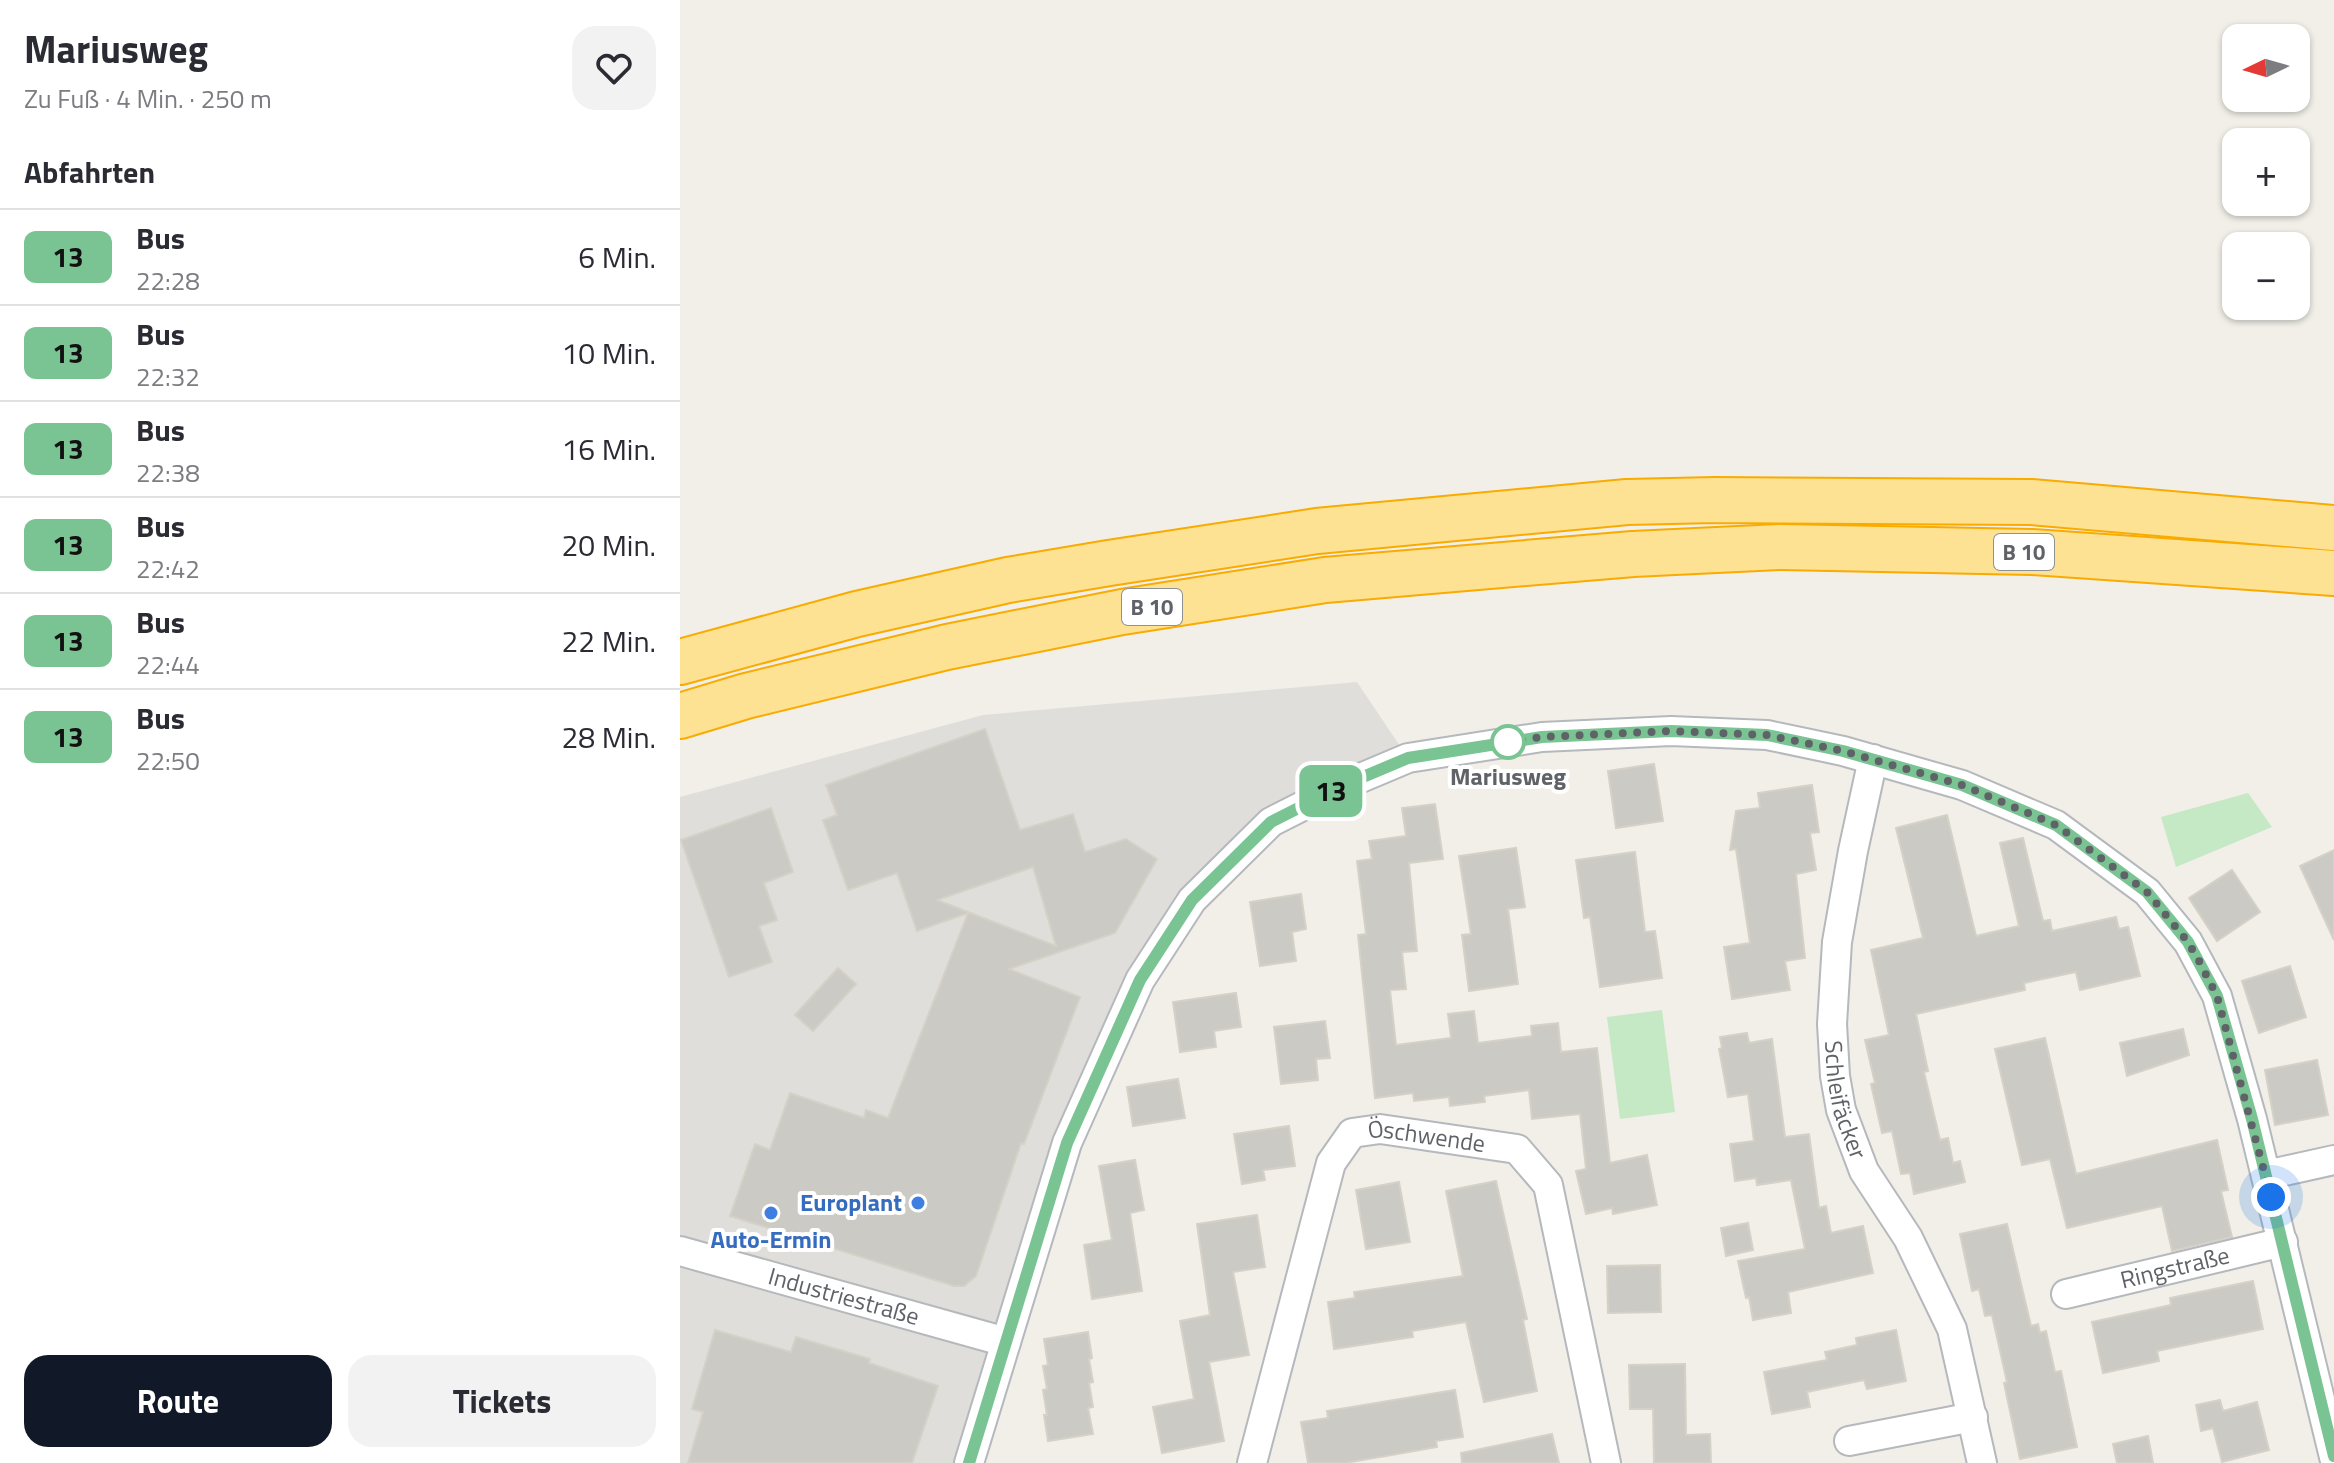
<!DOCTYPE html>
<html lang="de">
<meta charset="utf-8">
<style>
:root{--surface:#fff;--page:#f2f2f3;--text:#2b2b33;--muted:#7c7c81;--line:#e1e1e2;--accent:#111827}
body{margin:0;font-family:"Titillium Web",sans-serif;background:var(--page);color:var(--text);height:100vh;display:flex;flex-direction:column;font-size:30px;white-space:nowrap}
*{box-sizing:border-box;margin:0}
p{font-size:26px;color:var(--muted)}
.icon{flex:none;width:44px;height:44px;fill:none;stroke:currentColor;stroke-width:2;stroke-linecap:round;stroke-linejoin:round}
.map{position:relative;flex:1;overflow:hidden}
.details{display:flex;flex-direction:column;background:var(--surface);width:680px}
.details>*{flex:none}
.badge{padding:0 16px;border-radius:12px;font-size:28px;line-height:52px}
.needle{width:52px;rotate:265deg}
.buttons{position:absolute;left:1542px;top:24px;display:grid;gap:16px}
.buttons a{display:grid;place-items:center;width:88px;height:88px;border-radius:16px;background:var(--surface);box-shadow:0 2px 6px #0004;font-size:40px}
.you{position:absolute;width:40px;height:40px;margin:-20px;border:6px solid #fff;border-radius:50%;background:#1a73e8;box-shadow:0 0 0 12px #1a73e833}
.map>.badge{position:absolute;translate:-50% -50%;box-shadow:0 0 0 4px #fff}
h2{padding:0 24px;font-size:30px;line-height:72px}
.round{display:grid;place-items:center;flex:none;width:84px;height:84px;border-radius:24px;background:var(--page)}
.overview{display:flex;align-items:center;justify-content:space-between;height:136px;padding:0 24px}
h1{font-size:38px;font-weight:700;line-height:60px}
.cta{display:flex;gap:16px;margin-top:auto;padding:16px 24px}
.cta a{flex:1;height:92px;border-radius:24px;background:var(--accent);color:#fff;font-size:32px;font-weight:700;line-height:92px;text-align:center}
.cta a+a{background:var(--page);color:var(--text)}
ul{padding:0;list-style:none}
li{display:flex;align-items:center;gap:24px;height:96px;padding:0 24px;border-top:2px solid var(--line)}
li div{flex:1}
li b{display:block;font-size:30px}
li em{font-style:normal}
li .badge{min-width:88px;font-weight:700;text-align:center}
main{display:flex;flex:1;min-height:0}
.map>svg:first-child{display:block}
.industrial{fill:#e0deda}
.park{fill:#c5e8c5}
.building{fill:#cccac5;stroke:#d6d1c6;stroke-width:2;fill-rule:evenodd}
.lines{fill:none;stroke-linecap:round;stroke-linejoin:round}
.street-casing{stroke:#b5b8bc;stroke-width:32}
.highway-casing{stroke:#f9ab00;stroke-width:48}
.street{stroke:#fff;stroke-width:28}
.highway{stroke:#fde293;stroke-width:44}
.line-casing{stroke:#fff;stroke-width:18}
.line{stroke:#7ac493;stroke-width:12}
.walk{stroke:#5f6368;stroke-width:8;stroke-dasharray:0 14.4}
.stop-dot{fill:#fff;stroke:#7ac493;stroke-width:4}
.shop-dot{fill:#3f7fe0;stroke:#fff;stroke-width:3}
.labels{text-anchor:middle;stroke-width:8;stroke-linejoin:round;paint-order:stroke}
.shield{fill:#fff;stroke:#8f9295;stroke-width:2}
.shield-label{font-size:22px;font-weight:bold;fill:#5f6368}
.stop-label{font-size:24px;font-weight:bold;fill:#5f6368;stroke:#fff}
.street-label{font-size:24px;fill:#5f6368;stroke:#fff}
.shop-label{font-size:24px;font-weight:bold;fill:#366cbe;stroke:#fff;text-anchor:end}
</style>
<main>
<section class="details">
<div class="overview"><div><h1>Mariusweg</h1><p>Zu Fuß · 4 Min. · 250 m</p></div><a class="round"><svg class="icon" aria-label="heart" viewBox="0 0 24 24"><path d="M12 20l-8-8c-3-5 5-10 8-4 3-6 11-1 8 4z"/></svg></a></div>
<h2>Abfahrten</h2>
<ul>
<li><span class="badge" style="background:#7ac493;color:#111">13</span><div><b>Bus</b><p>22:28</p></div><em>6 Min.</em></li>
<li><span class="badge" style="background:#7ac493;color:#111">13</span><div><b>Bus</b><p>22:32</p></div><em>10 Min.</em></li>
<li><span class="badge" style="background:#7ac493;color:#111">13</span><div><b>Bus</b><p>22:38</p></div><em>16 Min.</em></li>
<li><span class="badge" style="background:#7ac493;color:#111">13</span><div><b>Bus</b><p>22:42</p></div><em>20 Min.</em></li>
<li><span class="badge" style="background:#7ac493;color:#111">13</span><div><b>Bus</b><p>22:44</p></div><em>22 Min.</em></li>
<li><span class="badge" style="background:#7ac493;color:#111">13</span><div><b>Bus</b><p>22:50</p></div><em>28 Min.</em></li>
</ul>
<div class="cta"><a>Route</a><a>Tickets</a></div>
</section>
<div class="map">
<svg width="1654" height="1463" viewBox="0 0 1654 1463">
<rect width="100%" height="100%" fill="#f1efe8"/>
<!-- industrial -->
<polygon class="industrial" points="677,682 728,758 591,822 460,980 286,1463 0,1463 0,797 303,715"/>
<!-- park -->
<g class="park">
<polygon points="1568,793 1592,827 1496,867 1481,817"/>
<polygon points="982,1010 995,1112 940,1119 927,1017"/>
</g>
<!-- building -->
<g class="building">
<path d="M305,729L340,830L393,814L405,852L446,839L477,859L435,933L329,969L400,997L344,1144L341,1143L296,1276L284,1286H274L50,1216L75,1144L90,1150L110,1093L184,1118L186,1110L208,1118L288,913L237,931L217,873L168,890L143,820L157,815L146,785ZM353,867L376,946L257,900Z"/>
<polygon points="974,764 983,821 936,828 928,771"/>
<polygon points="1132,785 1139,832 1130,833 1136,870 1116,874 1125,958 1105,961 1110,990 1052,999 1044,947 1070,943 1056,849 1050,850 1056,811 1080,808 1078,793"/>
<polygon points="755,804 763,859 729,863 737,951 722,952 726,989 710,990 716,1045 771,1038 768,1014 794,1011 798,1043 852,1036 851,1026 878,1023 881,1052 917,1048 930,1163 967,1155 977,1205 933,1214 932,1208 906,1214 896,1171 906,1169 900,1114 852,1119 849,1090 804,1096 805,1102 770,1106 769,1097 734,1101 733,1093 695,1098 678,935 686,934 677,861 692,859 689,841 726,836 722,808"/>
<polygon points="91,808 113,872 84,883 97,920 79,926 92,962 49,977 1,840"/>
<polygon points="1267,815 1296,936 1339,926 1320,843 1343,838 1363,921 1370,920 1372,931 1436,917 1439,929 1448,927 1460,976 1400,990 1396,972 1344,983 1345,990 1236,1014 1248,1071 1244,1072 1260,1140 1268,1138 1273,1163 1280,1161 1285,1182 1234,1194 1230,1173 1221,1174 1212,1131 1202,1133 1191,1084 1195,1083 1185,1040 1209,1035 1191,950 1243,938 1216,828"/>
<polygon points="836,848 845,907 828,909 838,984 789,991 782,935 791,934 779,856"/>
<polygon points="1654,850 1654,940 1620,866"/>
<polygon points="955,852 965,932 975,931 982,978 920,987 910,917 904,918 896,860"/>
<polygon points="1552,870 1580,912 1537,941 1509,898"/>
<polygon points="621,894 626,929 612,932 616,961 580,966 570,902"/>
<polygon points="1610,966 1626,1017 1579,1033 1562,981"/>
<polygon points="158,968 176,984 133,1031 115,1015"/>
<polygon points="556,993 561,1027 534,1031 536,1047 500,1052 493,1002"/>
<polygon points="645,1021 650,1058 636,1059 638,1080 601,1084 594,1027"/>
<polygon points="1503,1029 1509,1055 1447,1076 1440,1043"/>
<polygon points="1067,1033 1069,1043 1092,1039 1105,1137 1129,1134 1139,1208 1146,1206 1151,1233 1183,1226 1193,1273 1108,1292 1111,1313 1073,1320 1069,1297 1066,1298 1058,1261 1125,1249 1111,1180 1077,1185 1076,1178 1055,1181 1050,1144 1074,1141 1068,1094 1048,1097 1039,1049 1042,1048 1040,1037"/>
<polygon points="1365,1038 1396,1174 1537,1140 1548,1190 1541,1191 1552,1237 1492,1251 1482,1206 1387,1228 1370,1159 1342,1165 1315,1049"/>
<polygon points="1637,1060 1648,1115 1595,1125 1585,1070"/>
<polygon points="498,1079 505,1118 453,1126 447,1087"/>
<polygon points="609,1126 615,1166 583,1170 585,1180 562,1184 554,1134"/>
<polygon points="455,1160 464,1210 450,1213 462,1291 412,1299 404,1245 432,1240 419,1166"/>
<polygon points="816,1181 847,1319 843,1320 857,1391 804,1402 786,1322 732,1331 733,1337 654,1349 648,1302 675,1298 674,1292 783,1276 766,1191"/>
<polygon points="719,1182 730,1242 686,1249 676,1190"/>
<polygon points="577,1215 585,1267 553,1272 569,1355 529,1362 544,1441 482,1453 473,1407 514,1399 500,1321 530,1315 517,1224"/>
<polygon points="1068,1223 1073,1250 1046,1256 1041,1228"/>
<polygon points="1327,1224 1351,1326 1358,1324 1360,1333 1366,1331 1375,1372 1381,1371 1397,1447 1340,1459 1324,1383 1327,1382 1312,1315 1305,1316 1299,1289 1292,1291 1280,1234"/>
<polygon points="980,1265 981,1312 928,1313 927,1266"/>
<polygon points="1573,1281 1583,1329 1477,1351 1479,1361 1423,1373 1412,1322 1491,1305 1490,1298"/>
<polygon points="35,1330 111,1352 116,1337 190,1359 189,1363 258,1386 232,1463 8,1463 23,1412 12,1409"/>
<polygon points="1216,1330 1226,1381 1187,1389 1184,1380 1127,1392 1130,1407 1092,1414 1084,1372 1147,1360 1145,1352 1177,1345 1176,1338"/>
<polygon points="408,1332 412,1358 409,1359 413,1382 409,1383 413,1407 408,1408 413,1434 368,1441 364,1415 367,1415 363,1390 367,1389 363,1366 368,1365 364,1339"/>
<polygon points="1005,1364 1006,1435 1030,1434 1031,1463 974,1463 973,1409 950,1409 949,1365"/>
<polygon points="775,1390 783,1437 756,1441 757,1447 706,1456 664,1463 628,1463 621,1422 648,1418 647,1411"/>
<polygon points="1540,1400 1543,1411 1577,1402 1589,1450 1542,1462 1533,1428 1521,1431 1516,1405"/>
<polygon points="872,1434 879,1463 782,1463 781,1453"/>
<polygon points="1468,1436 1473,1463 1437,1463 1433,1444"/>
</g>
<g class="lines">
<!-- street casing -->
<g class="street-casing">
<g id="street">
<path id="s1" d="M1193,759L1173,851L1157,942L1152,1024L1155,1076L1161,1110L1184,1171L1228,1238L1272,1329L1302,1463"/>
<polyline points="1586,1175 1654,1160"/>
<path id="s2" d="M0,1251L326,1342"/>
<path id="s3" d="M1386,1294L1603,1242"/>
<polyline points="1169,1441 1293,1417"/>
<polyline points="289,1463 387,1143 460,980 512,900 591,822 664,785 728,758 862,737 991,731 1087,735 1163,751 1282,785 1376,825 1467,892 1508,942 1537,996 1572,1119 1654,1457"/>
<path id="s4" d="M572,1463L651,1163L672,1133L700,1129L837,1149L868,1185L926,1463"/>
</g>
</g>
<!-- highway casing -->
<g class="highway-casing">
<g id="highway">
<polyline points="0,662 177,614 328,580 429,563 637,531 947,502 1035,500 1351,502 1654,528"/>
<polyline points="0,716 66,696 267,647 442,612 645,580 953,554 1100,547 1352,552 1654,573"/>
</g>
</g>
<!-- street -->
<use href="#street" class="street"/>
<!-- highway -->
<use href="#highway" class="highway"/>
</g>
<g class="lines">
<!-- line casing -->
<g class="line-casing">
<polyline id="line" points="289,1463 387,1143 460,980 512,900 591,822 664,785 728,758 862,737 991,731 1087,735 1163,751 1282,785 1376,825 1467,892 1508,942 1537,996 1572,1119 1654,1456"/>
</g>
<!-- line -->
<use href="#line" class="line"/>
<!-- walk -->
<polyline class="walk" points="828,742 862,737 991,731 1087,735 1163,751 1282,785 1376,825 1467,892 1508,942 1519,961 1537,996 1591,1197"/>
</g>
<!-- markers -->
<circle class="stop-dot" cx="828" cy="742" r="16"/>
<g class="shop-dot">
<circle cx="238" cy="1203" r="8"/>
<circle cx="91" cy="1213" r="8"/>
</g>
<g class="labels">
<!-- shield labels -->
<g class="shield">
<rect x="1314" y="534" width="60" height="36" rx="6"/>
<rect x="442" y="589" width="60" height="36" rx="6"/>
</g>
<g class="shield-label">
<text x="1344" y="560">B 10</text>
<text x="472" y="615">B 10</text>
</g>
<!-- stop labels -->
<g class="stop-label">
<text x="828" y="785">Mariusweg</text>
</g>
<!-- street labels -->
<g class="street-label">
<text dy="8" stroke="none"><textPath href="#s1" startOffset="346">Schleifäcker</textPath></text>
<text dy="8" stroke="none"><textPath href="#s4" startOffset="422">Öschwende</textPath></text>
<text dy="8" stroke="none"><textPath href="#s3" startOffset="112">Ringstraße</textPath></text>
<text dy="8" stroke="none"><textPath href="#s2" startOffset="170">Industriestraße</textPath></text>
</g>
<!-- shop labels -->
<g class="shop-label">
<text x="222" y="1211">Europlant</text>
<text x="91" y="1248" text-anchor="middle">Auto-Ermin</text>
</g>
</g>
</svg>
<div class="buttons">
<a><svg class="needle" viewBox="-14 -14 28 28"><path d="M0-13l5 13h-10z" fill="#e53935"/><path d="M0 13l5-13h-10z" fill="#7c7c81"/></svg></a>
<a>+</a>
<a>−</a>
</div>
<div class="you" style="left:1591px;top:1197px"></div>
<b class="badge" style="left:651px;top:791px;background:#7ac493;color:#111">13</b>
</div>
</main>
